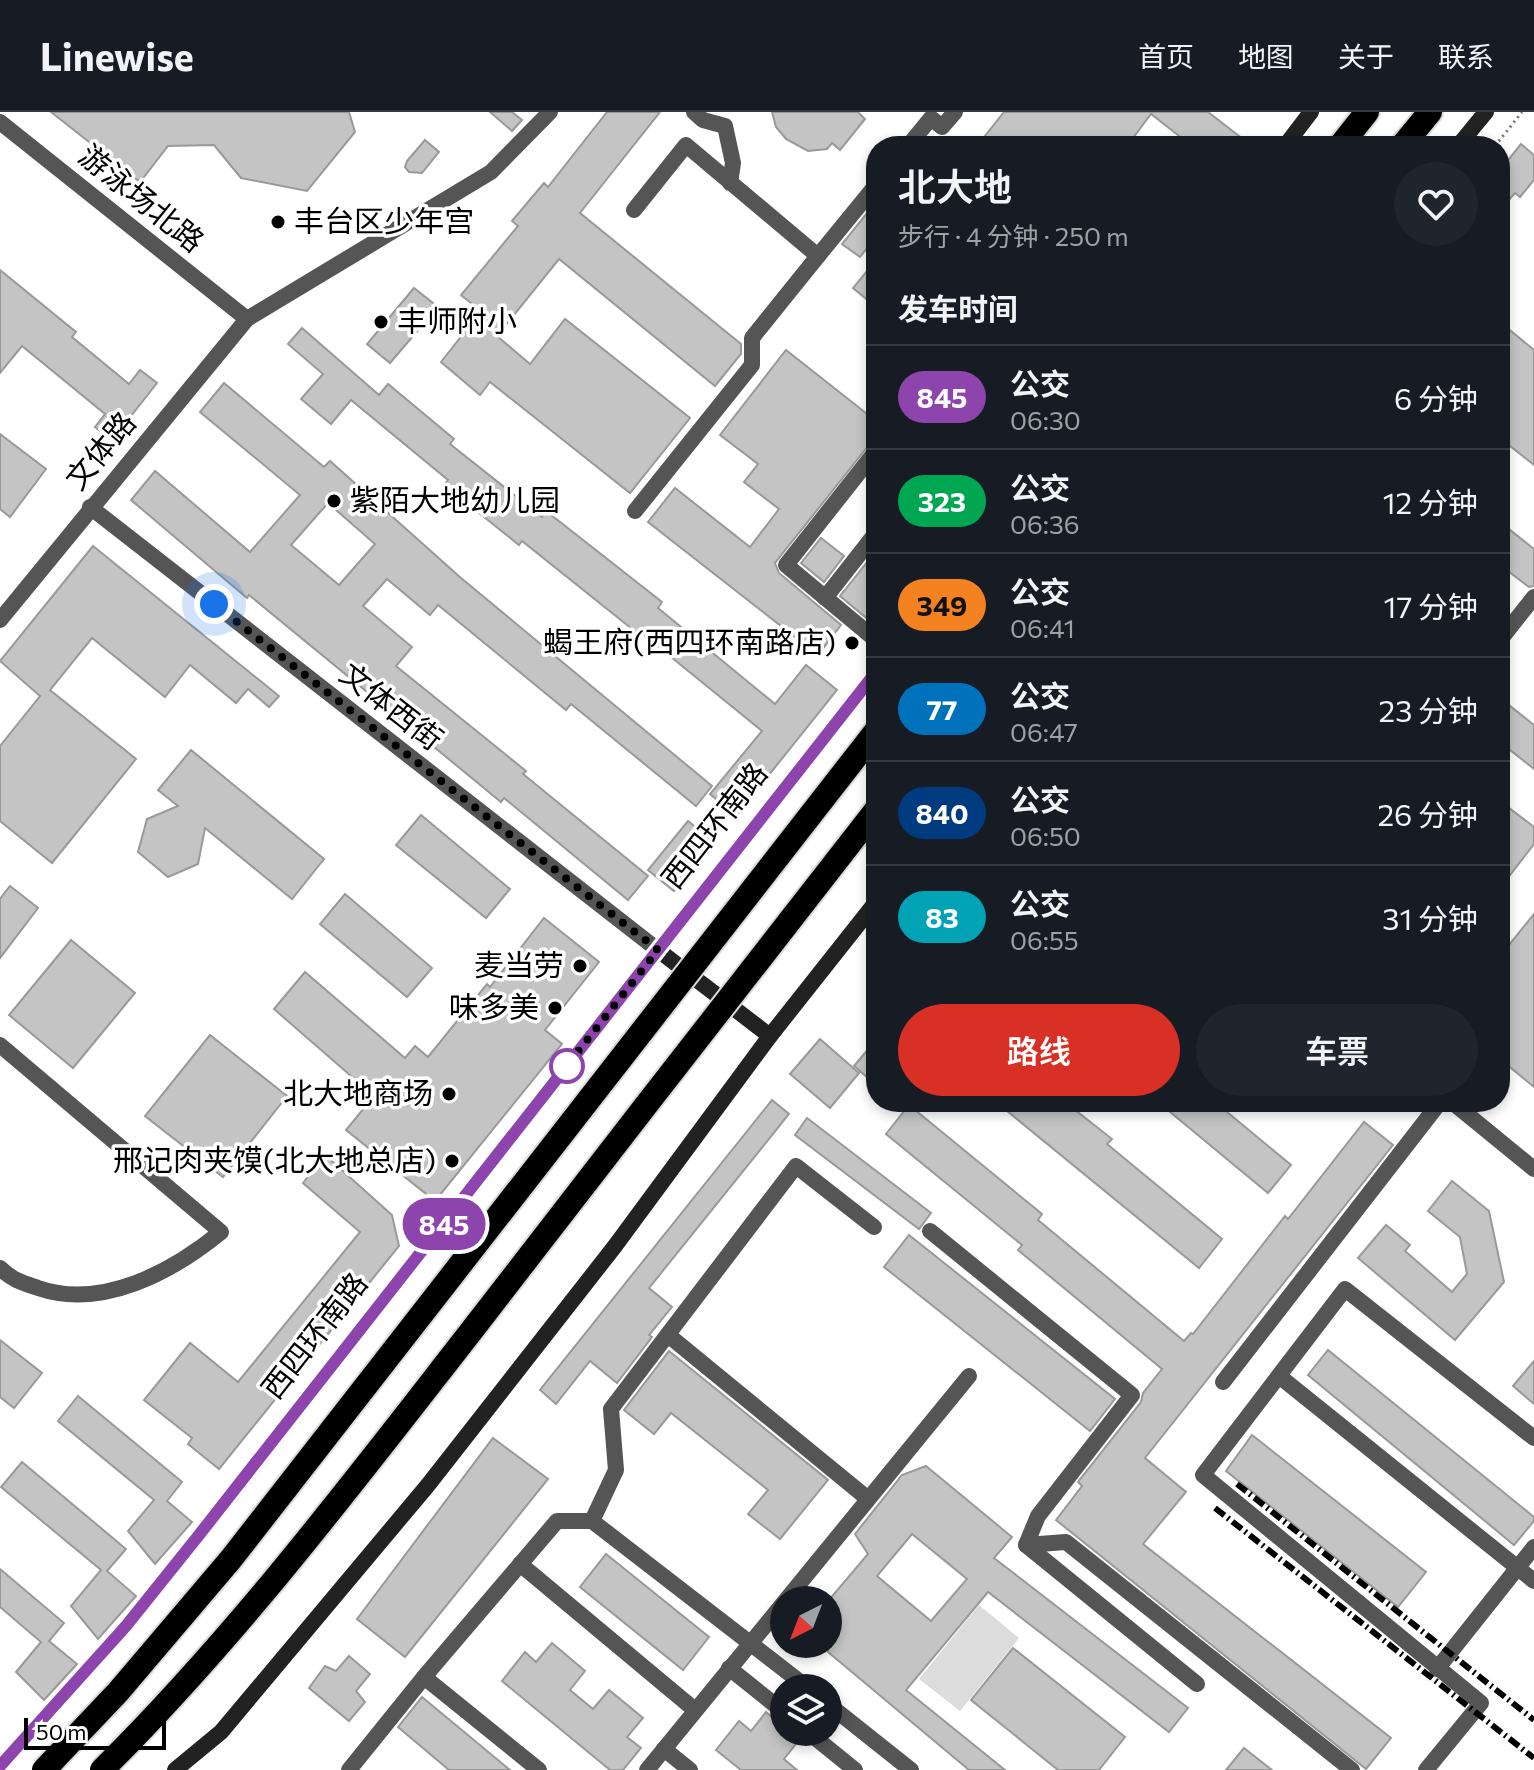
<!DOCTYPE html>
<html lang="zh">
<meta charset="utf-8">
<style>
:root{--surface:#171b24;--page:#20242c;--text:#f1f3f6;--muted:#9ea1a6;--line:#363941;--accent:#d93025}
body{margin:0;font-family:Commissioner,"Noto Sans SC",sans-serif;background:var(--page);color:var(--text);height:100vh;display:flex;flex-direction:column;font-size:30px;white-space:nowrap}
*{box-sizing:border-box;margin:0}
p{font-size:26px;color:var(--muted)}
.icon{flex:none;width:44px;height:44px;fill:none;stroke:currentColor;stroke-width:2;stroke-linecap:round;stroke-linejoin:round}
.map{position:relative;flex:1;overflow:hidden}
.sheet{position:absolute;left:866px;top:24px;width:644px;height:976px;display:flex;flex-direction:column;background:var(--surface);border-radius:32px;box-shadow:0 4px 12px #0003}
.sheet>*{flex:none}
.badge{padding:0 16px;border-radius:26px;font-size:28px;line-height:52px}
.needle{width:52px;rotate:222deg}
.buttons{position:absolute;left:770px;top:1474px;display:grid;gap:16px}
.buttons a{display:grid;place-items:center;width:72px;height:72px;border-radius:50%;background:var(--surface);box-shadow:0 4px 12px #0003;font-size:40px}
.scale{position:absolute;left:24px;bottom:20px;width:142px;box-sizing:border-box;padding-left:8px;border:4px solid #000;border-top:0;font-size:22px;line-height:28px;white-space:nowrap;color:#000;-webkit-text-stroke:6px #fff;paint-order:stroke}
.you{position:absolute;width:40px;height:40px;margin:-20px;border:6px solid #fff;border-radius:50%;background:#1a73e8;box-shadow:0 0 0 12px #1a73e833}
.map>.badge{position:absolute;translate:-50% -50%;box-shadow:0 0 0 4px #fff}
h2{padding:0 32px;font-size:30px;line-height:72px}
.round{display:grid;place-items:center;flex:none;width:84px;height:84px;border-radius:42px;background:var(--page)}
.summary{display:flex;align-items:center;justify-content:space-between;height:136px;padding:0 32px}
h1{font-size:38px;font-weight:600;line-height:60px}
.primary-button{display:flex;gap:16px;margin-top:auto;padding:16px 32px}
.primary-button a{flex:1;height:92px;border-radius:48px;background:var(--accent);color:#fff;font-size:32px;font-weight:600;line-height:92px;text-align:center}
.primary-button a+a{background:var(--page);color:var(--text)}
ul{padding:0;list-style:none}
li{display:flex;align-items:center;gap:24px;height:104px;padding:0 32px;border-top:2px solid var(--line)}
li div{flex:1}
li b{display:block;font-size:30px}
li em{font-style:normal}
li .badge{min-width:88px;font-weight:700;text-align:center}
header{display:flex;align-items:center;gap:48px;box-sizing:border-box;height:112px;padding:0 40px;background:var(--surface);border-bottom:2px solid var(--line)}
header strong{font-size:38px}
nav{display:flex;gap:44px;margin-inline-start:auto;font-size:28px}
.map>svg:first-child{display:block}
.green{fill:#dcdcdc}
.building{fill:#c4c4c4;stroke:#999;stroke-width:2;fill-rule:evenodd}
.lines{fill:none;stroke-linecap:round;stroke-linejoin:round}
.highway-casing{stroke:#dbdbdb;stroke-width:28}
.path{stroke:#777;stroke-width:3;stroke-dasharray:2 4;stroke-linecap:butt}
.street{stroke:#555;stroke-width:16}
.secondary{stroke:#222;stroke-width:16}
.highway{stroke:#000;stroke-width:24}
.rail{stroke:#000;stroke-width:6;stroke-dasharray:12 4 2 4;stroke-linecap:butt}
.highway-bridge-casing{stroke:#dbdbdb;stroke-width:28;stroke-linecap:butt}
.highway-bridge{stroke:#000;stroke-width:24}
.line-casing{stroke:#fff;stroke-width:18}
.line{stroke:#8e44ad;stroke-width:12}
.walk{stroke:#000;stroke-width:8;stroke-dasharray:0 14.4}
.poi-dot{fill:#000;stroke:#fff;stroke-width:3}
.stop-dot{fill:#fff;stroke:#8e44ad;stroke-width:4}
.labels{text-anchor:middle;stroke-width:7;stroke-linejoin:round;paint-order:stroke}
.street-label{font-size:30px;fill:#000;stroke:#fff}
.poi-label{font-size:30px;fill:#000;stroke:#fff;text-anchor:end}
</style>
<header>
<strong>Linewise</strong>
<nav><a>首页</a><a>地图</a><a>关于</a><a>联系</a></nav>
</header>
<div class="map">
<svg width="1534" height="1658" viewBox="0 0 1534 1658">
<rect width="100%" height="100%" fill="#fff"/>
<!-- green -->
<polygon class="green" points="979,1493 1019,1526 960,1599 919,1567"/>
<!-- building -->
<g class="building">
<polygon points="51,0 349,0 355,20 307,79 241,66 214,33 168,34 140,70"/>
<polygon points="490,0 512,0 522,8 512,19"/>
<polygon points="607,0 660,0 580,101 741,232 741,242 715,274 559,147 497,224 530,252 565,207 690,306 630,381 490,270 480,283 441,250 481,199 461,183 518,114 512,109 544,71 548,75"/>
<polygon points="772,0 858,0 865,7 840,38 832,31 827,37 808,39 786,27 776,15"/>
<polygon points="1004,0 1208,0 1252,34 1192,34 1151,2 1127,34 977,34"/>
<polygon points="425,28 439,40 422,61 409,60 405,55 407,49"/>
<polygon points="1521,32 1534,43 1534,68 1520,85 1515,81 1500,98 1500,58"/>
<polygon points="876,90 876,125 860,145 842,132"/>
<polygon points="876,148 876,195 853,176"/>
<polygon points="0,158 76,220 72,225 129,272 140,258 157,271 112,328 95,315 105,302 22,234 0,261"/>
<polygon points="414,176 438,195 390,251 367,232"/>
<polygon points="1500,210 1534,238 1534,353 1500,326"/>
<polygon points="302,216 379,283 388,272 454,327 450,332 542,405 546,399 662,490 658,496 775,592 806,553 837,578 736,704 710,682 762,619 639,519 637,521 522,429 519,433 444,373 448,368 351,288 331,312 301,287 323,262 288,232"/>
<polygon points="786,238 876,309 876,324 775,451 779,461 841,513 818,543 648,410 675,376 750,435 779,397 744,370 758,352 720,323"/>
<path d="M224,271L324,355L330,349L461,466L712,674L696,694L571,592L566,598L438,493L430,503L387,467L363,494L412,535L396,554L526,659L523,662L648,764L628,788L504,686L501,690L249,483L247,486L131,388L155,359L250,440L300,383L200,300ZM328,391L375,432L339,473L291,433Z"/>
<polygon points="0,322 46,357 10,405 0,397"/>
<polygon points="1500,410 1534,437 1534,474 1529,475 1500,453"/>
<polygon points="821,426 844,444 824,470 801,451"/>
<polygon points="93,434 279,584 269,595 248,577 236,591 190,553 165,585 92,526 50,578 136,647 52,751 0,709 0,634 40,584 0,549"/>
<polygon points="876,439 876,514 840,484"/>
<polygon points="1500,586 1534,613 1534,657 1500,630"/>
<polygon points="191,638 324,747 292,787 205,716 198,752 168,765 138,740 147,707 178,694 158,678"/>
<polygon points="1500,689 1534,715 1534,732 1500,776"/>
<polygon points="421,703 510,777 486,806 396,733"/>
<polygon points="688,709 714,730 674,779 648,758"/>
<polygon points="10,774 38,796 0,846 0,787"/>
<polygon points="345,782 432,856 407,885 320,812"/>
<polygon points="1534,802 1534,975 1500,947 1500,844"/>
<polygon points="544,806 599,850 545,918 562,932 435,1089 346,1018 374,984 274,897 305,860 405,946 415,934 428,945 487,872 490,875"/>
<polygon points="71,828 135,881 73,956 9,903"/>
<polygon points="210,923 287,984 223,1065 145,1004"/>
<polygon points="820,927 859,961 830,996 790,962"/>
<polygon points="876,928 876,973 854,954"/>
<polygon points="772,988 789,1002 649,1176 672,1195 649,1223 652,1225 617,1271 590,1249 556,1292 540,1278"/>
<polygon points="996,990 1065,990 1112,1027 1107,1032 1222,1127 1199,1156"/>
<polygon points="1158,990 1215,990 1291,1053 1268,1081"/>
<polygon points="909,993 1042,1102 1038,1108 1184,1229 1191,1221 1193,1222 1285,1104 1288,1107 1364,1010 1393,1033 1145,1346 1186,1380 1143,1432 1391,1626 1366,1657 1056,1408 1082,1374 1078,1370 1141,1290 1143,1281 1162,1257 1018,1138 1022,1133 886,1022"/>
<polygon points="807,1006 931,1101 919,1117 795,1023"/>
<polygon points="325,1043 392,1103 399,1134 219,1357 188,1332 192,1326 144,1288 190,1231 238,1270 360,1120 303,1071"/>
<polygon points="1452,1069 1489,1099 1504,1170 1455,1228 1358,1146 1386,1113 1410,1133 1405,1139 1452,1180 1467,1162 1460,1125 1428,1099"/>
<polygon points="909,1123 1115,1287 1090,1319 884,1155"/>
<polygon points="0,1228 42,1261 14,1296 0,1285"/>
<polygon points="1328,1238 1534,1405 1534,1409 1514,1433 1308,1263"/>
<polygon points="669,1239 828,1368 780,1427 748,1402 768,1378 671,1301 654,1322 624,1298"/>
<polygon points="1534,1249 1534,1292 1513,1274"/>
<polygon points="78,1284 182,1370 167,1389 192,1410 155,1452 128,1419 154,1388 58,1309"/>
<polygon points="1252,1323 1426,1460 1398,1495 1226,1359"/>
<polygon points="493,1326 548,1367 405,1545 357,1507"/>
<polygon points="22,1350 126,1437 107,1459 136,1484 98,1527 71,1494 101,1458 1,1375"/>
<path d="M926,1354L1012,1425L994,1446L1188,1596L1169,1620L988,1480L906,1578L1005,1658H969L828,1540V1489L868,1442L855,1422L902,1363ZM912,1422L967,1467L931,1509L877,1464Z"/>
<polygon points="606,1442 709,1525 683,1558 580,1475"/>
<polygon points="0,1457 64,1511 49,1529 77,1552 44,1588 16,1560 41,1530 0,1495"/>
<polygon points="552,1531 585,1559 570,1578 593,1597 609,1578 643,1606 627,1625 641,1636 623,1658 610,1658 502,1569 525,1540 536,1550"/>
<polygon points="1013,1536 1125,1625 1099,1658 1058,1658 971,1588"/>
<polygon points="349,1544 370,1562 356,1579 365,1590 349,1609 309,1576 325,1554 336,1559"/>
<polygon points="422,1585 510,1658 449,1658 398,1615"/>
<polygon points="766,1600 784,1615 784,1620 790,1620 799,1628 784,1647 797,1658 741,1658 716,1638 739,1609 751,1619"/>
<polygon points="1244,1636 1272,1658 1226,1658"/>
</g>
<g class="lines">
<!-- highway casing -->
<g class="highway-casing">
<g id="highway">
<polyline points="1340,34 1367,0"/>
<polyline points="1402,34 1430,0"/>
</g>
</g>
<!-- path -->
<polyline class="path" points="1495,34 1522,0"/>
<!-- street -->
<g class="street">
<polyline points="694,0 703,8 725,14 733,51 730,71"/>
<polyline points="0,10 247,207"/>
<polyline points="908,34 931,6 942,15 955,0"/>
<polyline points="634,98 686,33 818,144 876,73"/>
<polyline points="876,339 786,453 876,528"/>
<polyline points="90,395 658,838"/>
<polyline points="635,399 752,253 752,226 818,144"/>
<polyline points="825,486 876,421"/>
<polyline points="0,508 247,207 491,60 550,0"/>
<polyline points="1500,528 1534,485"/>
<path d="M0,933L221,1120C172,1160 102,1198 38,1176C23,1171 12,1168 0,1156"/>
<polyline points="1452,990 1534,1057"/>
<polyline points="930,1119 1132,1283 1038,1404 1026,1433 1066,1430 1352,1658"/>
<polyline points="668,1223 867,1386"/>
<polyline points="1279,1264 1534,1469"/>
<polyline points="1223,1270 1440,990"/>
<polyline points="592,1409 616,1358 611,1297 796,1054 874,1115"/>
<polyline points="1026,1433 1197,1572"/>
<polyline points="520,1452 695,1598"/>
<polyline points="729,1556 784,1600"/>
<polyline points="1437,1557 1534,1435"/>
<polyline points="424,1565 539,1658"/>
<polyline points="828,1592 911,1658"/>
<polyline points="808,1620 855,1658"/>
<polyline points="664,1637 690,1658"/>
<polyline points="349,1658 424,1565 557,1409 592,1409 808,1576"/>
<polyline points="647,1658 969,1264"/>
<polyline points="1426,1658 1481,1591 1203,1363 1345,1177 1534,1326"/>
</g>
<!-- secondary -->
<g class="secondary">
<polyline points="1285,34 1311,0"/>
<polyline points="1458,34 1486,0"/>
<polyline points="658,838 770,924"/>
<polyline points="0,1654 126,1514 236,1377 876,559"/>
<polyline points="175,1658 221,1620 428,1373 615,1134 770,924 876,790"/>
</g>
<!-- highway -->
<use href="#highway" class="highway"/>
<!-- rail -->
<g class="rail">
<polyline points="1237,1372 1534,1608"/>
<polyline points="1215,1396 1534,1646"/>
</g>
<!-- highway-bridge casing -->
<g class="highway-bridge-casing">
<g id="highway-bridge">
<polyline points="44,1658 118,1580 231,1447 876,619"/>
<path d="M102,1658C237,1524 352,1372 469,1222C604,1047 740,872 876,698"/>
</g>
</g>
<!-- highway-bridge -->
<use href="#highway-bridge" class="highway-bridge"/>
</g>
<g class="lines">
<!-- line casing -->
<g class="line-casing">
<polyline id="line" points="0,1654 126,1514 199,1423 876,560"/>
</g>
<!-- line -->
<use href="#line" class="line"/>
<!-- walk -->
<polyline class="walk" points="214,492 658,838 565,956 567,954"/>
</g>
<!-- markers -->
<g class="poi-dot">
<circle cx="278" cy="110" r="8"/>
<circle cx="381" cy="210" r="8"/>
<circle cx="334" cy="389" r="8"/>
<circle cx="852" cy="531" r="8"/>
<circle cx="580" cy="854" r="8"/>
<circle cx="555" cy="896" r="8"/>
<circle cx="449" cy="982" r="8"/>
<circle cx="452" cy="1049" r="8"/>
</g>
<circle class="stop-dot" cx="567" cy="954" r="16"/>
<g class="labels">
<!-- street labels -->
<g class="street-label">
<text transform="translate(141 87) rotate(39)" y="10">游泳场北路</text>
<text transform="translate(101 339) rotate(-50)" y="10">文体路</text>
<text transform="translate(391 595) rotate(38)" y="10">文体西街</text>
<text transform="translate(715 714) rotate(-52)" y="10">西四环南路</text>
<text transform="translate(315 1224) rotate(-52)" y="10">西四环南路</text>
</g>
<!-- poi labels -->
<g class="poi-label">
<text x="294" y="120" text-anchor="start">丰台区少年宫</text>
<text x="397" y="220" text-anchor="start">丰师附小</text>
<text x="350" y="399" text-anchor="start">紫陌大地幼儿园</text>
<text x="836" y="541">蝎王府(西四环南路店)</text>
<text x="564" y="864">麦当劳</text>
<text x="539" y="906">味多美</text>
<text x="433" y="992">北大地商场</text>
<text x="436" y="1059">邢记肉夹馍(北大地总店)</text>
</g>
</g>
</svg>
<div class="buttons">
<a><svg class="needle" viewBox="-14 -14 28 28"><path d="M0-13l5 13h-10z" fill="#e53935"/><path d="M0 13l5-13h-10z" fill="#9ea1a6"/></svg></a>
<a><svg class="icon" aria-label="layers" viewBox="0 0 24 24"><path d="M12 4l9 5-9 5-9-5zM3 14l9 5 9-5"/></svg></a>
</div>
<div class="scale">50 m</div>
<div class="you" style="left:214px;top:492px"></div>
<b class="badge" style="left:444px;top:1112px;background:#8e44ad;color:#fff">845</b>
<section class="sheet">
<div class="summary"><div><h1>北大地</h1><p>步行 · 4 分钟 · 250 m</p></div><a class="round"><svg class="icon" aria-label="heart" viewBox="0 0 24 24"><path d="M12 20l-8-8c-3-5 5-10 8-4 3-6 11-1 8 4z"/></svg></a></div>
<h2>发车时间</h2>
<ul>
<li><span class="badge" style="background:#8e44ad;color:#fff">845</span><div><b>公交</b><p>06:30</p></div><em>6 分钟</em></li>
<li><span class="badge" style="background:#00a651;color:#fff">323</span><div><b>公交</b><p>06:36</p></div><em>12 分钟</em></li>
<li><span class="badge" style="background:#f58220;color:#111">349</span><div><b>公交</b><p>06:41</p></div><em>17 分钟</em></li>
<li><span class="badge" style="background:#0072bc;color:#fff">77</span><div><b>公交</b><p>06:47</p></div><em>23 分钟</em></li>
<li><span class="badge" style="background:#003b80;color:#fff">840</span><div><b>公交</b><p>06:50</p></div><em>26 分钟</em></li>
<li><span class="badge" style="background:#00a3b4;color:#fff">83</span><div><b>公交</b><p>06:55</p></div><em>31 分钟</em></li>
</ul>
<div class="primary-button"><a>路线</a><a>车票</a></div>
</section>
</div>
